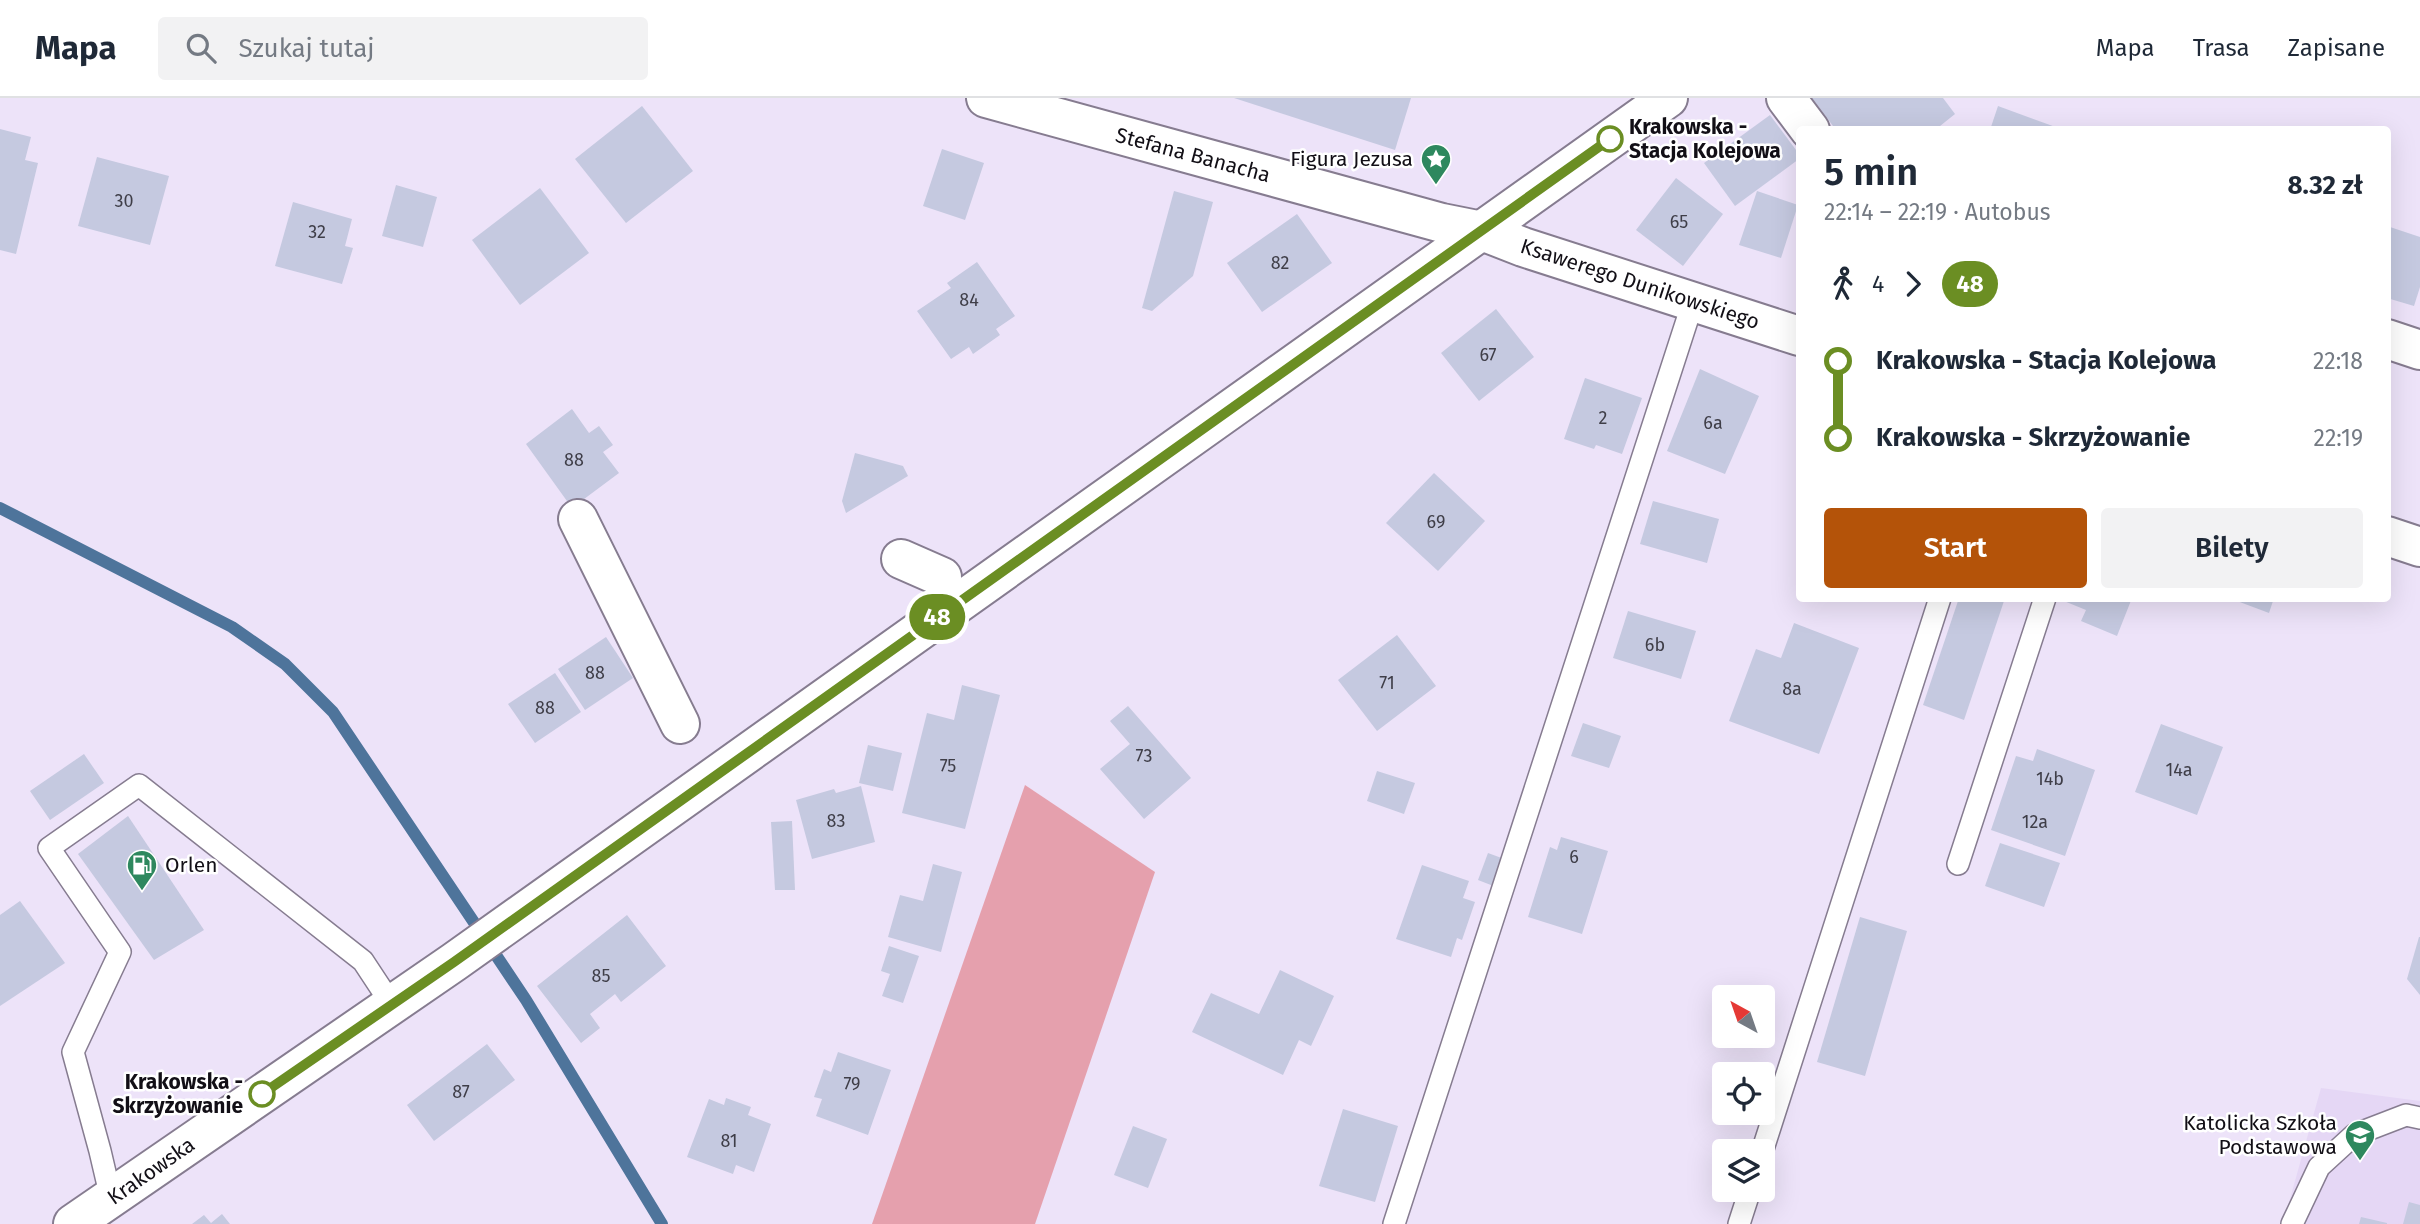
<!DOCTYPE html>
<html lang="pl">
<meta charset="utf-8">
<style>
:root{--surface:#fff;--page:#f2f2f3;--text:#1f2937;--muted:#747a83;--line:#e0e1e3;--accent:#b45309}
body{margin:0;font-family:"Fira Sans",sans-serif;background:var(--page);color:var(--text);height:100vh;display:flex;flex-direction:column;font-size:26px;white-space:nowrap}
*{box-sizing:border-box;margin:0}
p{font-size:23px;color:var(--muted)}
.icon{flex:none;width:38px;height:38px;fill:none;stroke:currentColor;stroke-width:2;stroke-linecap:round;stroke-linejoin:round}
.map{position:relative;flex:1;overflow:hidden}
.panel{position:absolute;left:1796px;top:28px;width:595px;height:476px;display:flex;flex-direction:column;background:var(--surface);border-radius:7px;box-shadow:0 7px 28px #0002}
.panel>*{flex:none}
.badge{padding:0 14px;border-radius:23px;font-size:24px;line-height:46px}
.needle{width:46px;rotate:320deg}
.fabs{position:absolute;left:1712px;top:887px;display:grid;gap:14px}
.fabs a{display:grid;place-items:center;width:63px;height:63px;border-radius:7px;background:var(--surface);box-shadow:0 7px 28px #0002;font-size:35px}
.map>.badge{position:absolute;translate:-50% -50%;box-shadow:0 0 0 4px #fff}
.legs{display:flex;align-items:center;gap:10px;height:77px;padding:0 28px;font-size:23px}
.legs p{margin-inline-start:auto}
.overview{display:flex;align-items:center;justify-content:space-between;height:119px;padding:0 28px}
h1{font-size:38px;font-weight:600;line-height:52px}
.primary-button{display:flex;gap:14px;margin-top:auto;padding:14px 28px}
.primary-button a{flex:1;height:80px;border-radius:7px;background:var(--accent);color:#fff;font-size:28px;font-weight:600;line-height:80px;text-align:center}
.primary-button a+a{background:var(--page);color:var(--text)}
ul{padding:0 28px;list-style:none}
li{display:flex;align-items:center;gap:24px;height:77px;font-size:26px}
li i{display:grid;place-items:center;width:10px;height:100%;margin:0 9px;background:currentColor}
li i::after{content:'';width:18px;height:18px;margin:-9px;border:5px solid;border-radius:50%;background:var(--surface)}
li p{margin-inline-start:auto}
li:first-child i{background:linear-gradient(#0000 50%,currentColor 0)}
li:last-child i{background:linear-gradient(currentColor 50%,#0000 0)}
header{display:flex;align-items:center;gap:42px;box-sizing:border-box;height:98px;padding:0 35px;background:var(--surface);border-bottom:2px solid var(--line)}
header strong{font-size:33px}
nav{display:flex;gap:38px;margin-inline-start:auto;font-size:24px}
.search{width:490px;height:63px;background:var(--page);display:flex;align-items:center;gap:18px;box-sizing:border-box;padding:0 24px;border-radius:7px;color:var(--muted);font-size:26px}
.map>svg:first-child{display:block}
.built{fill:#e5d7f5}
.green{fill:#e5a0ad}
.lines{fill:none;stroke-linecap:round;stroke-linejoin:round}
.stream{stroke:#4e749b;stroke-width:12}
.building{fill:#c5c9e0}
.service-casing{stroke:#867c90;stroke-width:24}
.minor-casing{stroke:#867c90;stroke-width:42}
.secondary-casing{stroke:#867c90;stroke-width:42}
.service{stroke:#fff;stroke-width:21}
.minor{stroke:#fff;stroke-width:38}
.secondary{stroke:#fff;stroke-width:38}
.line-1-casing{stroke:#fff;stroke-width:16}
.line-1{stroke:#6b8e23;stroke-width:10}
.stop-1-dot{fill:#fff;stroke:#6b8e23;stroke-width:3.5}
.labels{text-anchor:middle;stroke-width:5;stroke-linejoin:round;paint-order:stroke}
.number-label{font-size:18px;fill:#3f3e48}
.stop-label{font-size:21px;font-weight:bold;fill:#120f16;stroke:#fff;text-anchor:start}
.street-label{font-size:21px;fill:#120f16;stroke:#fff}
.poi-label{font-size:21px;fill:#120f16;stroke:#fff;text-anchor:end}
</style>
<header>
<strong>Mapa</strong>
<div class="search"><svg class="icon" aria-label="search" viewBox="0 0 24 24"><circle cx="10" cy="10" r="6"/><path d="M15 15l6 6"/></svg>Szukaj tutaj</div>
<nav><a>Mapa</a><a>Trasa</a><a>Zapisane</a></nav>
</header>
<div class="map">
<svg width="2420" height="1126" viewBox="0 0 2420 1126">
<rect width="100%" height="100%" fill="#ede3f9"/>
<!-- built -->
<polygon class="built" points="2321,990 2420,1003 2420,1126 2283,1126"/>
<!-- green -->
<polygon class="green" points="1025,687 1155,774 1035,1126 872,1126"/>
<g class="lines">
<!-- stream -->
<polyline class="stream" points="0,410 232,529 285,566 333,614 526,902 662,1126"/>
</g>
<!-- building -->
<g class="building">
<polygon points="1234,0 1411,0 1395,52"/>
<polygon points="1812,0 1943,0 1955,16 1935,32 1836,32"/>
<polygon points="642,8 693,73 626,125 575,61"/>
<polygon points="1998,8 2061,31 2061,32 1990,32"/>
<polygon points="1770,17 1799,56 1799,61 1735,108 1704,65"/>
<polygon points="0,31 31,39 25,62 38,65 16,156 0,152"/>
<polygon points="942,51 984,65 965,122 923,108"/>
<polygon points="97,59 169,78 150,147 78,128"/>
<polygon points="1676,80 1723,116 1683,168 1636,132"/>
<polygon points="396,87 437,99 423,149 382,138"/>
<polygon points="540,90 589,155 520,207 472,142"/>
<polygon points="1174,93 1213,104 1193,178 1152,213 1142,210"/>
<polygon points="1757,93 1798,107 1781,160 1739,147"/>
<polygon points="293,104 352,121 345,148 353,150 342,186 275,168"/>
<polygon points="1297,116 1332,165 1262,214 1227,165"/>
<polygon points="2387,128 2420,139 2420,189 2414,208 2387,200"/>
<polygon points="977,164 1015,218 996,231 1000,237 973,256 969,249 951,261 917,213 951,190 947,185"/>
<polygon points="1496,211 1534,259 1479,303 1441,255"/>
<polygon points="1700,271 1759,298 1725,376 1667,353"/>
<polygon points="1585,280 1642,300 1622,356 1596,347 1594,351 1564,341"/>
<polygon points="572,311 589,335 599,328 613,347 603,354 619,375 572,410 526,346"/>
<polygon points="855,355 903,368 908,378 846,415 842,403"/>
<polygon points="1434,375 1485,423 1438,473 1386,425"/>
<polygon points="1653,403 1719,421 1707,465 1640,446"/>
<polygon points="1959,500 2005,500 1964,622 1923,607"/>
<polygon points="2132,500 2117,538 2081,523 2086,512 2059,501"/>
<polygon points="2229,500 2274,500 2269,515"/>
<polygon points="1628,513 1696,533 1681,581 1613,560"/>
<polygon points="1794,525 1859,550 1819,656 1729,623 1756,551 1781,560"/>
<polygon points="1397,537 1436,588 1377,633 1338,582"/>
<polygon points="606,539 633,580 585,612 558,571"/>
<polygon points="555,575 581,614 535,645 508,606"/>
<polygon points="962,587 1000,597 965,731 902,715 927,615 954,622"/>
<polygon points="1128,608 1191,680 1144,721 1100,671 1130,646 1110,623"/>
<polygon points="1583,625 1621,638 1609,670 1571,658"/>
<polygon points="2161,626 2223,649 2197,717 2135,694"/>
<polygon points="868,647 902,655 893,693 859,685"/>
<polygon points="2037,651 2095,672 2065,758 1991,732 2016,658 2033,663"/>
<polygon points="84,656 104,685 50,722 30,693"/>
<polygon points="1377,673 1415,685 1404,716 1367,703"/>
<polygon points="861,688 875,744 812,761 796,702 834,691 836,695"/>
<polygon points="128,718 204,832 154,862 78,756"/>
<polygon points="792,723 795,792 775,792 771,724"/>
<polygon points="1561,739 1608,753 1582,836 1528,819 1550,749 1557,752"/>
<polygon points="2000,745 2060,765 2044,809 1985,788"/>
<polygon points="1488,755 1507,762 1496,789 1478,782"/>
<polygon points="933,766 962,774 941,854 888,839 900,797 923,803"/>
<polygon points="1422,767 1469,783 1463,800 1475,804 1462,842 1457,840 1451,859 1396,841"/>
<polygon points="20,803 65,865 0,908 0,817"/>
<polygon points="627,817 666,868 621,904 615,896 590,916 600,930 581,945 537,888"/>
<polygon points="1860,819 1907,833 1865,978 1817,964"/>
<polygon points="2419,839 2420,839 2420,897 2407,881"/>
<polygon points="889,848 919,858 903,905 882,898 890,876 881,873"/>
<polygon points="1280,872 1334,898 1311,948 1299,942 1283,977 1192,934 1211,895 1259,916"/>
<polygon points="487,946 515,982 434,1043 407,1007"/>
<polygon points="838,954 891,972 868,1037 816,1018 822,1001 814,999 824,971 831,974"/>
<polygon points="726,1000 751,1009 748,1017 771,1026 754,1074 736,1067 733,1076 687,1059 709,1001 724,1007"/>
<polygon points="1343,1011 1398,1028 1375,1104 1319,1088"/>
<polygon points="1133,1028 1167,1041 1148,1090 1114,1077"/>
<polygon points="2409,1104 2420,1107 2420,1126 2403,1126"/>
<polygon points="222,1116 230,1126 192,1126 204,1117 211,1125"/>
<polygon points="2361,1119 2387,1125 2387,1126 2359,1126"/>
</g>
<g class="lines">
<!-- service casing -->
<g class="service-casing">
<g id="service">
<polyline points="1958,766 2045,500"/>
<polyline points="1762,1054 1940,500"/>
<polyline points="111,1100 100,1053 73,954 120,854 49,750 139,687 363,863 392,907"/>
<polyline points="1394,1126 1693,204"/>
<polyline points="1739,1126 1750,1092"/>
<polyline points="2292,1126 2319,1069 2354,1037 2406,1017 2420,1020"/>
</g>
</g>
<!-- minor casing -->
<g class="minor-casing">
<g id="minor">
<polyline points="986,0 1442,125 1482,133 1523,149 1799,238"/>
<polyline points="1786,0 1810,32"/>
<polyline points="2387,241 2420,252"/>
<polyline points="578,421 680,626"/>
<polyline points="2387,438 2420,449"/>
<polyline points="901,461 942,479"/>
</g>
</g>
<!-- secondary casing -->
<g class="secondary-casing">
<polyline id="secondary" points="73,1126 454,864 1668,0"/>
</g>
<!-- service -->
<use href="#service" class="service"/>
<!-- minor -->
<use href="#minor" class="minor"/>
<!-- secondary -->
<use href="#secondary" class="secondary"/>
</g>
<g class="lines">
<!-- line-1 casing -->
<g class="line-1-casing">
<polyline id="line-1" points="262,996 454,864 1610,41"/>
</g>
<!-- line-1 -->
<use href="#line-1" class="line-1"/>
</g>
<!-- icons -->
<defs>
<g id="sight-pin" transform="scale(1.575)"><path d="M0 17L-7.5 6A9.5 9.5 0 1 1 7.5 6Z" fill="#2e885e" stroke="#fff"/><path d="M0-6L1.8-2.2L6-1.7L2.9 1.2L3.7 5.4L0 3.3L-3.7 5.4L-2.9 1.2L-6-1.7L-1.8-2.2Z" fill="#fff"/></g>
<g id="fuel-pin" transform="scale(1.575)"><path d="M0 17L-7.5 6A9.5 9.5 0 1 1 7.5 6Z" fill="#2e885e" stroke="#fff"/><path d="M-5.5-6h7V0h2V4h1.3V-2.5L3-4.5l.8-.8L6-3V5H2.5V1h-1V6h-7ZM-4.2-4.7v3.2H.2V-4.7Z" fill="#fff"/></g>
<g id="school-pin" transform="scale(1.575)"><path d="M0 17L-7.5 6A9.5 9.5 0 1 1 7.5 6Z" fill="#2e885e" stroke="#fff"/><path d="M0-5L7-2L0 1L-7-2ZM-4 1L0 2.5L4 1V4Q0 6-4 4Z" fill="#fff"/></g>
</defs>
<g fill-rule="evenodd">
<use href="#sight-pin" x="1436" y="61"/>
<use href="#fuel-pin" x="142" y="767"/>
<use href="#school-pin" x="2360" y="1037"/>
</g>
<!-- markers -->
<g class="stop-1-dot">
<circle cx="1610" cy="41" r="12"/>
<circle cx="262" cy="996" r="12"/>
</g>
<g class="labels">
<!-- number labels -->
<g class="number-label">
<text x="124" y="109">30</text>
<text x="1679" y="130">65</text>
<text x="317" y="140">32</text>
<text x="1280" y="171">82</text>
<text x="969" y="208">84</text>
<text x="1488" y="263">67</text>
<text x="1603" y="326">2</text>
<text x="1713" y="331">6a</text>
<text x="574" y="368">88</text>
<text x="1436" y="430">69</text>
<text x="1655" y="553">6b</text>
<text x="595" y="581">88</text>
<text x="1387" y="591">71</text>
<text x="1792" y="597">8a</text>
<text x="545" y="616">88</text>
<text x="1144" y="664">73</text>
<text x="948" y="674">75</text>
<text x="2179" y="678">14a</text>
<text x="2050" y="687">14b</text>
<text x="836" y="729">83</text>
<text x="2035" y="730">12a</text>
<text x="1574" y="765">6</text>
<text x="601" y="884">85</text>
<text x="852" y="992">79</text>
<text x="461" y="1000">87</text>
<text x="729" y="1049">81</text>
</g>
<!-- stop labels -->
<g class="stop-label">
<text x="1629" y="36">Krakowska -<tspan x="1629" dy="24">Stacja Kolejowa</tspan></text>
<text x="243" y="991" text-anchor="end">Krakowska -<tspan x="243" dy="24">Skrzyżowanie</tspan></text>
</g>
<!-- street labels -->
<g class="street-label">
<text transform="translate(1193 57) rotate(15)" y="7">Stefana Banacha</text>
<text transform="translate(1640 186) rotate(18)" y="7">Ksawerego Dunikowskiego</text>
<text transform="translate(151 1073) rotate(-35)" y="7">Krakowska</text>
</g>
<!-- poi labels -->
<g class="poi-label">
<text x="1413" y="68">Figura Jezusa</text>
<text x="165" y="774" text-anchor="start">Orlen</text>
<text x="2337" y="1032">Katolicka Szkoła<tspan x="2337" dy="24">Podstawowa</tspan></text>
</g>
</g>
</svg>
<div class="fabs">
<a><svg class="needle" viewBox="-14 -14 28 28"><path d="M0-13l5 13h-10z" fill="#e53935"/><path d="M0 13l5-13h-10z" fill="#747a83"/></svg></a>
<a><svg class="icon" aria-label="locate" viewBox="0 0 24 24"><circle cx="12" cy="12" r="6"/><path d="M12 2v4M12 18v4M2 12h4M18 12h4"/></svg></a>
<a><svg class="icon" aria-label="layers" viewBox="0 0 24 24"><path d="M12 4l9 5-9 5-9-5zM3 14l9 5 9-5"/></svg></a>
</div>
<b class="badge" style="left:937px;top:519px;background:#6b8e23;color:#fff">48</b>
<section class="panel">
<div class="overview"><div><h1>5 min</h1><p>22:14 – 22:19 · Autobus</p></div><b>8.32 zł</b></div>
<div class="legs"><svg class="icon" aria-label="walk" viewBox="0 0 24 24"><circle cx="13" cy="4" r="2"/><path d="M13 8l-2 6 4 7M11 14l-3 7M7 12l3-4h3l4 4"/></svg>4<svg class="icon" aria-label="forward" viewBox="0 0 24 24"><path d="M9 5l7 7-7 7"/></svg><b class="badge" style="background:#6b8e23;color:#fff">48</b></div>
<ul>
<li><i style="color:#6b8e23"></i><b>Krakowska - Stacja Kolejowa</b><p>22:18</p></li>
<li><i style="color:#6b8e23"></i><b>Krakowska - Skrzyżowanie</b><p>22:19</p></li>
</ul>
<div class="primary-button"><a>Start</a><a>Bilety</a></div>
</section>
</div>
